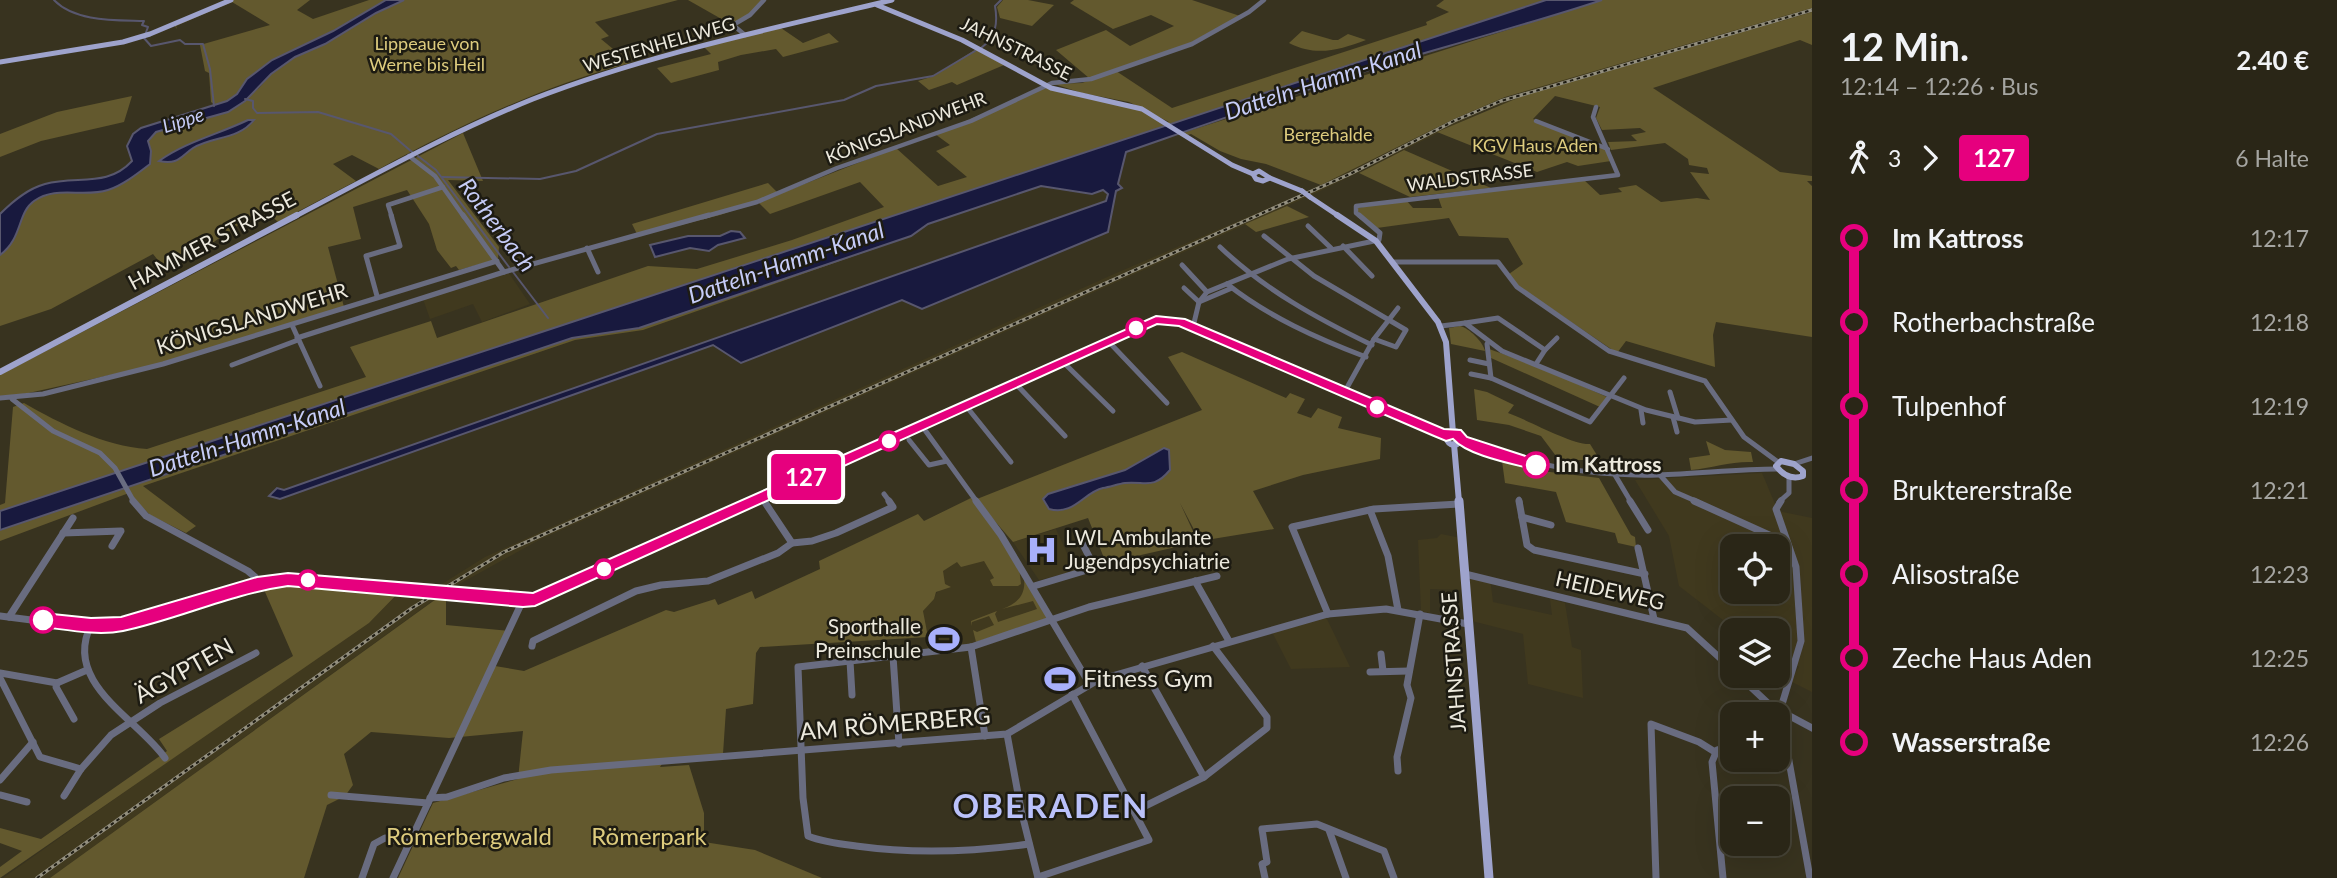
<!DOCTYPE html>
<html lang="de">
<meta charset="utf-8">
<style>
:root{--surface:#2a2617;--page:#363224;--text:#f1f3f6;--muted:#a5a5a1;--line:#464336}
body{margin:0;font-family:Lato,sans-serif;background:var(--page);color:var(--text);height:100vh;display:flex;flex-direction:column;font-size:26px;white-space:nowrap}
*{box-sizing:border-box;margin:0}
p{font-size:23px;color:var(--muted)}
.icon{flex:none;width:38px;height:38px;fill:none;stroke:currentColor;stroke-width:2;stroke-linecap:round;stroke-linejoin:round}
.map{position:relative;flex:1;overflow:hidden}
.panel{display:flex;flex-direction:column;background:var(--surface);width:525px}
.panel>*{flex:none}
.badge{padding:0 14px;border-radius:5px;font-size:24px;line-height:46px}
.controls{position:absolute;left:1720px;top:534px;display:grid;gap:14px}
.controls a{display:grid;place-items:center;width:70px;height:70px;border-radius:14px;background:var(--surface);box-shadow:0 7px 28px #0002,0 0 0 2px var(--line);font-size:35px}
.map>.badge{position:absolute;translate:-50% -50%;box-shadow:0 0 0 4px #fff}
.legs{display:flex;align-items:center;gap:10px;height:77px;padding:0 28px;font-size:23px}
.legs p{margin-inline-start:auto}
.head{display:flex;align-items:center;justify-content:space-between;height:119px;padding:0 28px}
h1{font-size:38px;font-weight:700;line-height:52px}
ul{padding:0 28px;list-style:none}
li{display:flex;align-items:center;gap:24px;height:84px;font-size:26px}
li i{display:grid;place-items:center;width:10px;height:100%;margin:0 9px;background:currentColor}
li i::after{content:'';width:18px;height:18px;margin:-9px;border:5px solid;border-radius:50%;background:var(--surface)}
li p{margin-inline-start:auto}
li:first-child i{background:linear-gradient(#0000 50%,currentColor 0)}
li:last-child i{background:linear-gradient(currentColor 50%,#0000 0)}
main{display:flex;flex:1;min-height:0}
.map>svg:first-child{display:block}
.built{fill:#40391e;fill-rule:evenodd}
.green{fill:#63592e}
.water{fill:#18193e;stroke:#58576e;stroke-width:2}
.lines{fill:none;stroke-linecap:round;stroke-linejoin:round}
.stream{stroke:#58576e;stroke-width:2}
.minor-far2{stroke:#696c80;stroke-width:4.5}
.minor-far1{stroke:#696c80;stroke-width:5}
.minor{stroke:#696c80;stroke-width:7}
.major-far2{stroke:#9ea3cc;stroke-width:5}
.major-far1{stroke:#9ea3cc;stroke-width:6}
.major{stroke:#9ea3cc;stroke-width:9}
.rail-casing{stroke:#938f7f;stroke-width:3.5}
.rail{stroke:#1d1b12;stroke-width:2;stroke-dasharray:3.5;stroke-linecap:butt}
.major-bridge{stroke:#9ea3cc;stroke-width:5}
.line-1{fill:#e6007e;stroke:#fff;stroke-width:2}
.stop-1-dot{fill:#fff;stroke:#e6007e;stroke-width:3.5}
.labels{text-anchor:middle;stroke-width:5;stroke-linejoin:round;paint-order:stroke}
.far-park-label{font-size:18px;fill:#decc7e;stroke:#1d1b12}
.far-street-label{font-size:18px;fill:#ece9dd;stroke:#1d1b12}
.far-water-label{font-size:19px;font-style:italic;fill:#c6ccf7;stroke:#1d1b12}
.street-label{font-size:21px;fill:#ece9dd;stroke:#1d1b12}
.stop-label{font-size:21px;font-weight:bold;fill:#ece9dd;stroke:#1d1b12;text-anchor:start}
.poi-label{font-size:21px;fill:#ece9dd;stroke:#1d1b12;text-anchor:start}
.water-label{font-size:23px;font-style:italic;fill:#c6ccf7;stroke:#1d1b12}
.near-street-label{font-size:24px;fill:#ece9dd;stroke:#1d1b12}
.near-poi-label{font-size:24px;fill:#ece9dd;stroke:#1d1b12;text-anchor:start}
.near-park-label{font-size:24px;fill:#decc7e;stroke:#1d1b12}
.near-district-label{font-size:33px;font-weight:bold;letter-spacing:2px;fill:#bac1fa;stroke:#1d1b12}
</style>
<main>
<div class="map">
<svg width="1812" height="878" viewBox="0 0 1812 878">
<rect width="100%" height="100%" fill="#38331f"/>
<!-- built -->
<g class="built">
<polygon points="1812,8 1812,12 1589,76 1487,109 1316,193 539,540 445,592 50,878 3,878 229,718 369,623 405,586 434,589 485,557 1114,274 1311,190 1480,107 1538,87"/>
<polygon points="508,272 530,304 482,322 473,304 430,319 423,299"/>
<path d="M1762,473L1778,511L1812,518V692L1790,681L1799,667L1778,654V630H1736L1679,586L1669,536L1635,480ZM1732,546H1778V592H1732Z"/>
<polygon points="1056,529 1075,571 1039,580 1013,542"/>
<polygon points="1441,534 1461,538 1464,572 1490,578 1493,602 1552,615 1550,599 1565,603 1572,647 1581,650 1583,698 1528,684 1523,634 1468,620 1466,590 1430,589 1430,613 1421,611 1418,540 1437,538"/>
<polygon points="1002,541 1049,618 1002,636 969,644 968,646 927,650 923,611 939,590 940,570 945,557"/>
<polygon points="1326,617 1350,667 1291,669 1272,632"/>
</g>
<!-- green -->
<g class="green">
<path d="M233,0H310L297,10L313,19L369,0H678L595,22L609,36L601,39L630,63C543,86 458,126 379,169L352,155L333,164L356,181L278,222L263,208L208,246L165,269L153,254L51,309L0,326V255C23,238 17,213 34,201C56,185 83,198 108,190C123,185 137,174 150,164L151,151L148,141L156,132L228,112L259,88L271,74L295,57L311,50L305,46L245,94L216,106L211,102L209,73L205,71L200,45L270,25L232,2L176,26L177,29L174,25Z"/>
<polygon points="688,0 762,0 754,11 732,25"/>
<polygon points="1003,0 1028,0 1054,5 1032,26 1000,18 997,7"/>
<polygon points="1074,0 1192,0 1240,16 1190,43 1089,78 1056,50 1106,30 1130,46 1174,26 1151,15 1113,29 1070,3"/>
<path d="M1444,0H1546L0,511V505L5,503L13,407L24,403C61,424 104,446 147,449L366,377L350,347L431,321L437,338L648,266L697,269L792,240L884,207L860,182L770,214L758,202L720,215L638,236L632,224L768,183L779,194L896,148L938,186L967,177L936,151L950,145L935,134L1046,87L1140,110L1164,124L1169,122L1129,102L1082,93L1054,84L1082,83L1116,71L1172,108L1427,25L1426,22L1449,12L1436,6Z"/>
<polygon points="1602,0 1812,0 1812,8 1505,97 1454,119 1321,185 1266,164 1241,159 1220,151 1191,134 1184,136 1179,134"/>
<polygon points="1812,12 1812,45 1800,40 1653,88 1780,172 1812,176 1812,181 1807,181 1812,186 1812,337 1716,322 1713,335 1715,367 1626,341 1617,353 1518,286 1509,274 1523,264 1508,238 1459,236 1449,218 1377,228 1357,211 1357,208 1406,200 1413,208 1442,208 1438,197 1584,180 1600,195 1622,192 1618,188 1636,185 1661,202 1697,198 1710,200 1690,172 1709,174 1707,168 1689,165 1688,159 1665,143 1611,150 1608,142 1637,141 1631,135 1646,132 1640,128 1602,130 1596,118 1600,107 1596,106 1555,96 1533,119 1606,149 1611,161 1578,166 1567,162 1537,172 1437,132 1520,97"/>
<polygon points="781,28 803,43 829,33 839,42 783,57 776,49 741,55 718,62 719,70 671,83 657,68 711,54 703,46"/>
<path d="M1302,31L1333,40H1338L1348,34L1366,40C1339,50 1316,57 1289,43Z"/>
<polygon points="976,49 1004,65 957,85 952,82 929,90 918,81 934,76"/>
<polygon points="132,96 124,122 41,141 0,157 0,134 57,112"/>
<polygon points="463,133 483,181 448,180 499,247 498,259 459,270 456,266 451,268 437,250 429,224 407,190 353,207 361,239 328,247 344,307 156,365 24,394 0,396 0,375"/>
<polygon points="1404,150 1491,188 1410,197 1359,173"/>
<polygon points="1287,206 1309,217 1256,232 1245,224"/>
<polygon points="911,236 643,330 575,340 143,486 196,526 186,533 150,515 129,493 0,541 0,530 572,338 639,328"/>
<path d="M1460,326C1469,328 1483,342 1485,351L1451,344L1449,328Z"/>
<polygon points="1489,349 1537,366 1607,397 1600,407 1491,358"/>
<polygon points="1182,352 1286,398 1290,393 1305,399 1297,413 1311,418 1318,408 1342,417 1338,428 1381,438 1380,459 1303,475 1253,491 1274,529 1200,541 1180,503 1198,542 1106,563 1088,518 1013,542 986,511 1019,567 1021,584 1018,586 993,586 990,580 994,578 984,561 961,567 957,562 943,571 945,584 951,587 936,592 934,599 923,611 928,637 760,647 756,653 753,704 726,709 723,754 665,759 660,767 689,765 704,813 704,842 755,850 822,878 398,878 433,803 518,779 523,731 449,738 371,732 344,754 353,785 345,796 327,805 304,878 50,878 443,594 446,595 446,625 511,631 495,666 524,671 666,610 674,612 715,599 718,605 752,591 755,599 820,569 819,561 918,514 924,521 975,496 977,499 1202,410 1168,357"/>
<path d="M1474,389L1487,392L1514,405L1508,413C1528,420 1572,445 1590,444L1600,460H1559L1541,436L1509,425L1477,420Z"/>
<path d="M1706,441L1725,450L1751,452L1753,462C1732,461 1712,468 1691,470L1689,458L1710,455Z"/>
<polygon points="1502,461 1542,471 1599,478 1631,535 1635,537 1636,547 1618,543 1615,533 1566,522 1556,492 1505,483"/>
<polygon points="291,574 405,586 369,623 0,878 0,867 22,851 0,843 0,828 41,839 167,751 159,739 293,656 262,585 263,579"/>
<path d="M1024,579L1049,618L976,642L973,630L977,632L994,625L989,616L972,622V626L971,621L997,611L995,614L998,622L1037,609L1033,601L1002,609C1017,604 1026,595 1024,579Z"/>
</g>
<!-- water -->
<g class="water">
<path d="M386,0H404L376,13L325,44L295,57L271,74L245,101L228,112L156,132L148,141L151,151L150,164C137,174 123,185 108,190C83,198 56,185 34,201C17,213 23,238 0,255V214C13,201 27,189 45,184C77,175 107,188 132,161L127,146L133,134L141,128L227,101L237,94L247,79L272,60L333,31Z"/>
<path d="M1546,0H1602C1551,17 1500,31 1449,46C1340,77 1233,115 1126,152L1118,184L1122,188L1116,191L1108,232L922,309L902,300L741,363L713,345L280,499L269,496L277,488L284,490L1106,201L1108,194L1103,190L1092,194L1041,186L928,224L911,236L639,328L572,338L0,530V511Z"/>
<path d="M248,120H254C238,140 213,136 193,148C180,157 178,165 159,161C185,142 219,134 248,120Z"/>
<polygon points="731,231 740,232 745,238 718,245 709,251 690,248 655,257 650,245 688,236 720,236"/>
<path d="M1164,448L1169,450L1170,470C1153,490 1146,481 1125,483C1118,484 1110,487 1103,488C1084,492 1074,516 1049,509L1043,499L1048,494L1125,470Z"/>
</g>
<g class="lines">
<!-- stream -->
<g class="stream">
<path d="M54,0C75,22 116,20 144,21L142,25L148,27L144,38L151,46L180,40L185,44H203L210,69L214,106"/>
<path d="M981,48C996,37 998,23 995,6L1001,0"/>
<polyline points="245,99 253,101 253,108 257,113 318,112 391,134 412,152"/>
<polyline points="418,156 436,170 509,267"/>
<polyline points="442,177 540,179 576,171 657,134 844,100 876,86 933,76 975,51"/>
<polyline points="513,272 548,318"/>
</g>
<!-- minor-far2 -->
<g class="minor-far2">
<polyline points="745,35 733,25 750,15 764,0"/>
<polyline points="1536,121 1608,149"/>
<polyline points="409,156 435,176 464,217"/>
<polyline points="392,217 388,205 443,187"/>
<polyline points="703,217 757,202 837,168 971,121 1052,83 1091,79 1192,44 1249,12 1264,0"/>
<polyline points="1361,217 1356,213 1356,206 1618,175 1593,117 1596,107"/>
</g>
<!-- minor-far1 -->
<g class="minor-far1">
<polyline points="463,215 504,272 709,215"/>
<polyline points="1308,226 1331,248"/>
<polyline points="1264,236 1314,276 1406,330 1396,347 1374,339"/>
<polyline points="1343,246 1372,276"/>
<path d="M1220,247C1265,290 1316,318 1372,345"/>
<polyline points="587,248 598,272"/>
<polyline points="1394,262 1498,262 1517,287 1609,351 1705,381 1744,437 1778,462"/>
<polyline points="1182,265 1207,292"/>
<path d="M1227,284C1269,317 1316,338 1366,357"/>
<polyline points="1184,288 1199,302"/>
<polyline points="377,296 366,256 400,246 391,215"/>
<polyline points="1199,302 1232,288"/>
<polyline points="292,325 320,386"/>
<polyline points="1441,326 1465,323"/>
<polyline points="1193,327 1199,302 1207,292 1288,259 1379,240 1380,233 1359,215"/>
<polyline points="297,338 504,272"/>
<polyline points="1108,341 1167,403"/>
<polyline points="1487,344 1491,378 1590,422 1624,378"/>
<polyline points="1545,350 1557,338"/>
<polyline points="1470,360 1489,364"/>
<polyline points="1063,362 1113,411"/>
<polyline points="1536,364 1545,350 1498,318 1465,323 1502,351 1646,410 1695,422 1732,420"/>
<polyline points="232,365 298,340"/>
<polyline points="1471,374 1491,378"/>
<polyline points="1016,384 1065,436"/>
<polyline points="1670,392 1678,418"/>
<polyline points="1344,393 1374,339 1398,308"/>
<polyline points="0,398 43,394 163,364 497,261"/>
<polyline points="12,399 53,431 100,453 115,468 134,502"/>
<polyline points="966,406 1011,462"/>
<polyline points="1641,410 1643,423"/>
<polyline points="1673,417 1677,432"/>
<polyline points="922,426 977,502"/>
<polyline points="909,440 929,465 947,461"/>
<path d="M1463,441C1526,464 1591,477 1658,475C1698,474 1737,469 1777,469"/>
<polyline points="1794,464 1812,458"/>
<polyline points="1615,475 1631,502"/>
<polyline points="1660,475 1675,492 1698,502"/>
<polyline points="884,494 890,502"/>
<polyline points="762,497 765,502"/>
<polyline points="1519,499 1520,502"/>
<polyline points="750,502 1156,320 1181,322 1446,436"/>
<polyline points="1779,502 1789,493 1789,477"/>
</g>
<!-- minor -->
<g class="minor">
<polyline points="133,501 146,516 248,571 255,577 257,584"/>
<polyline points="764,501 792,543"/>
<polyline points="976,501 1001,535 1089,683"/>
<polyline points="1519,501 1527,545 1534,550 1645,574"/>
<polyline points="1630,501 1648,530"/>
<polyline points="1694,501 1787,543"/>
<polyline points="1781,501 1776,509 1796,567 1801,641 1780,711 1810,878"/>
<polyline points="1370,510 1388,556 1398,610"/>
<polyline points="1522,517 1551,525"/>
<polyline points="63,533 121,531 112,546"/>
<polyline points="1079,537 1095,568"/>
<polyline points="1638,548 1654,619"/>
<polyline points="1465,574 1687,628 1732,669"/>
<polyline points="1195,581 1229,641"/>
<polyline points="1034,586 1104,565"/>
<polyline points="1328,614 1292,527 1374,509 1459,504"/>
<polyline points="0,616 78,626 109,626 144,619 246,586 288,579 535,599 754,501"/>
<polyline points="9,617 73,518"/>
<path d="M91,625C62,683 138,719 165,758"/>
<polyline points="532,646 533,641 636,591 661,585 708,581 778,553 792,543 812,541 836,533 893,507 889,501"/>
<polyline points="971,647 985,736"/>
<polyline points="1381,654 1383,671"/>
<polyline points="893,656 899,744"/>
<polyline points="850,661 852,695"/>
<polyline points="1142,666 1204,777"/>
<polyline points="1370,672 1409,671"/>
<polyline points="0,673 57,683 87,670"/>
<polyline points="1739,676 1771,706 1812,728"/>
<polyline points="0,678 40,757 81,769"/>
<polyline points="57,683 56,687 74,719"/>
<polyline points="1007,734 1021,810 1038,878"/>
<polyline points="1398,771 1397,757 1411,698 1407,685 1420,614"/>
<polyline points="0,780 33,742"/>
<polyline points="0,795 27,802"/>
<polyline points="331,795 428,803"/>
<polyline points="64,796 81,769 111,735 160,703 256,653"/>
<polyline points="430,798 447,797 504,778 551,770 1007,734 1098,680 1328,614 1386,609 1468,624"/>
<polyline points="1135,811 1204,777 1267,728 1267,717 1213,646"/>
<polyline points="1329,830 1346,878"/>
<path d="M1029,844C971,852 914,854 856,846C840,844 823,842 808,836L803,798L798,667L971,647L1089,607L1217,576"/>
<polyline points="1038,877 1149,840 1072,694"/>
<polyline points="362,878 374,844 385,838 410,843"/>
<polyline points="393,878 523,600"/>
<polyline points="1265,878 1262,864 1267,862 1262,829 1317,824 1384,851 1394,878"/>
<polyline points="1656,878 1651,724 1699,742 1715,752"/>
<polyline points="1723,878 1712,762 1717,750 1732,745"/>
</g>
<!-- major-far2 -->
<g class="major-far2">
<polyline points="877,5 962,40 1051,88 1142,109 1232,165 1253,174"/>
<polyline points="0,62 123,42 150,34 231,0"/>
<polygon points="1259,171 1270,178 1263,181 1256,179 1253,174"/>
<polyline points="1270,178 1302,191"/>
<polyline points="1310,197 1340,217"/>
<path d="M294,217C372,176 451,132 533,99C649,54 771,29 892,0"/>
</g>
<!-- major-far1 -->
<g class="major-far1">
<polyline points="1337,215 1376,241 1438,322 1446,342 1453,433"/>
<polyline points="0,372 297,215"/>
<circle cx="1454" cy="438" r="7"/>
<polyline points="1454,444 1459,502"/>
<path d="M1781,461L1794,464L1803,471V476C1792,480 1783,475 1776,466Z"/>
</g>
<!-- major -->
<polyline class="major" points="1459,501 1489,878"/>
<!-- rail casing -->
<g class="rail-casing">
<polyline id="rail" points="37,878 412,608 504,552 1350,174 1454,121 1501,101 1812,10"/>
</g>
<!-- rail -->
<use href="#rail" class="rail"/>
<!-- major-bridge -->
<polyline class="major-bridge" points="1302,191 1310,197"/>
</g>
<!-- line-1 -->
<path class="line-1" d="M1156,316L1185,319L1444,429L1461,430L1467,437L1541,461L1543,465L1536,470C1514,464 1468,456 1453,439L1446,441L1434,436L1179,326L1157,324L535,606L523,607L288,586C231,594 179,619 123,631C98,636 68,630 43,627L37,625L35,620L37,615L43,613L91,618L121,617L257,577L288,573L533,593Z"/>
<!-- icons -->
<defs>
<g id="hospital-bare" transform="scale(2.415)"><path d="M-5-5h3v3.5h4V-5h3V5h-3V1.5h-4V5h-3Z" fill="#a8b0fc" stroke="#1d1b12" stroke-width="2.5" paint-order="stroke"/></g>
<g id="stadium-bare" transform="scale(2.415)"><path d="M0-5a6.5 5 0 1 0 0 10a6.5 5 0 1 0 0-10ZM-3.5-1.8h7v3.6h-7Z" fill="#a8b0fc" stroke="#1d1b12" stroke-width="2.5" paint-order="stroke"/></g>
</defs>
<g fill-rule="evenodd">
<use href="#hospital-bare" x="1042" y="550"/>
<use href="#stadium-bare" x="944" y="639"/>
<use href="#stadium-bare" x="1060" y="679"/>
</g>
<!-- markers -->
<g class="stop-1-dot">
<circle cx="1136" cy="328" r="9"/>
<circle cx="1377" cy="407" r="9"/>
<circle cx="889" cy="441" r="9"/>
<circle cx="1536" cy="465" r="12"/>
<circle cx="604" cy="569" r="9"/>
<circle cx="308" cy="580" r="9"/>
<circle cx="43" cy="620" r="12"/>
</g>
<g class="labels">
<!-- far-park labels -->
<g class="far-park-label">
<text x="427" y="50">Lippeaue von<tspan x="427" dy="21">Werne bis Heil</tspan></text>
<text x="1328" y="141">Bergehalde</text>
<text x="1535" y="152">KGV Haus Aden</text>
</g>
<!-- far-street labels -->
<g class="far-street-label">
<text transform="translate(659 45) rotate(-16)" y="6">WESTENHELLWEG</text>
<text transform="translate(1016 49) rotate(26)" y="6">JAHNSTRASSE</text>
<text transform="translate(906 128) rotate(-21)" y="6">KÖNIGSLANDWEHR</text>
<text transform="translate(1470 178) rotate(-7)" y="6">WALDSTRASSE</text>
</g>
<!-- far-water labels -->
<g class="far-water-label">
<text transform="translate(183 120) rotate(-18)" y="7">Lippe</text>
</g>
<!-- street labels -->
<g class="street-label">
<text transform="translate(212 241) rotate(-28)" y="7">HAMMER STRASSE</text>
<text transform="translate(252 319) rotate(-17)" y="7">KÖNIGSLANDWEHR</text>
<text transform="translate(1610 591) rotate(13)" y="7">HEIDEWEG</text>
<text transform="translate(1454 662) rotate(-94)" y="7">JAHNSTRASSE</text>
</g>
<!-- stop labels -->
<g class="stop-label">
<text x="1555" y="472">Im Kattross</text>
</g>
<!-- poi labels -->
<g class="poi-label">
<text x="1065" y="545">LWL Ambulante<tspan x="1065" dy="24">Jugendpsychiatrie</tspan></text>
<text x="921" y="634" text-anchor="end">Sporthalle<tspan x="921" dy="24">Preinschule</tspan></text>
</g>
<!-- water labels -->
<g class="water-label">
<text transform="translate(1323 81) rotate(-18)" y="8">Datteln-Hamm-Kanal</text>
<text transform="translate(497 225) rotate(53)" y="8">Rotherbach</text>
<text transform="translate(786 263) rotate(-19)" y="8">Datteln-Hamm-Kanal</text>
<text transform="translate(247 438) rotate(-18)" y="8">Datteln-Hamm-Kanal</text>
</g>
<!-- near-street labels -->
<g class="near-street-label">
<text transform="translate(184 671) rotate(-29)" y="8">ÄGYPTEN</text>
<text transform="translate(895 724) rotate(-5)" y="8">AM RÖMERBERG</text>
</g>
<!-- near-poi labels -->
<g class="near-poi-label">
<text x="1083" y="687">Fitness Gym</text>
</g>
<!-- near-park labels -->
<g class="near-park-label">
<text x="469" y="845">Römerbergwald</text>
<text x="649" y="845">Römerpark</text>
</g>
<!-- near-district labels -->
<g class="near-district-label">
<text x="1051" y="818">OBERADEN</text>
</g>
</g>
</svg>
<div class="controls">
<a><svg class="icon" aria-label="locate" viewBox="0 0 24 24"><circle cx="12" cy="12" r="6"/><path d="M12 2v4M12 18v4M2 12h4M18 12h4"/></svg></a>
<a><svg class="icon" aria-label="layers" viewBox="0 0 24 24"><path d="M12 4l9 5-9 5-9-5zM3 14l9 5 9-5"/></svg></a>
<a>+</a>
<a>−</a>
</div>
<b class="badge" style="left:806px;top:477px;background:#e6007e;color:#fff">127</b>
</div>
<section class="panel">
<div class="head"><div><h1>12 Min.</h1><p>12:14 – 12:26 · Bus</p></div><b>2.40 €</b></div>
<div class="legs"><svg class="icon" aria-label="walk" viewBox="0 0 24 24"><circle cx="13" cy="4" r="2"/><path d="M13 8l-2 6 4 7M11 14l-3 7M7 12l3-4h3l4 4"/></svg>3<svg class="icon" aria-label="forward" viewBox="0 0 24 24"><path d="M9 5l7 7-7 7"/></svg><b class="badge" style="background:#e6007e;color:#fff">127</b><p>6 Halte</p></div>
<ul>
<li><i style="color:#e6007e"></i><b>Im Kattross</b><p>12:17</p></li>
<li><i style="color:#e6007e"></i><span>Rotherbachstraße</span><p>12:18</p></li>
<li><i style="color:#e6007e"></i><span>Tulpenhof</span><p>12:19</p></li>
<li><i style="color:#e6007e"></i><span>Bruktererstraße</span><p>12:21</p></li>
<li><i style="color:#e6007e"></i><span>Alisostraße</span><p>12:23</p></li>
<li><i style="color:#e6007e"></i><span>Zeche Haus Aden</span><p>12:25</p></li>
<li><i style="color:#e6007e"></i><b>Wasserstraße</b><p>12:26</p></li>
</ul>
</section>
</main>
